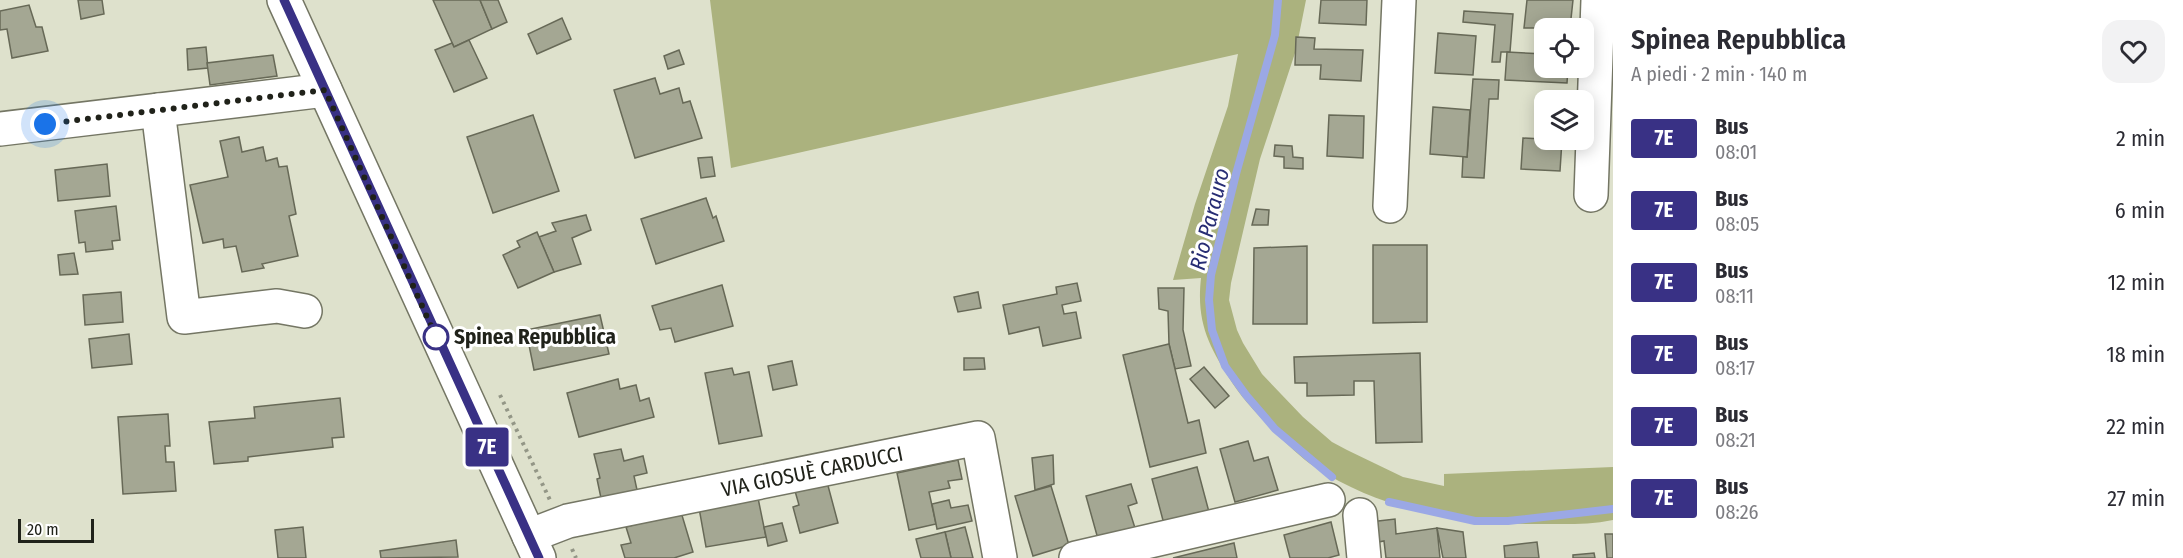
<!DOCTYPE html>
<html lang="it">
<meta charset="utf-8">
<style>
:root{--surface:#fff;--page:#f2f2f3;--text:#2b2b33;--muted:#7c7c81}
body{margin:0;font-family:"Fira Sans Condensed",sans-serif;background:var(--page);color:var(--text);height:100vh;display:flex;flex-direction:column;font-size:22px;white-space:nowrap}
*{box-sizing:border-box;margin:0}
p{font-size:20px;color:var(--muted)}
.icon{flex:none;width:33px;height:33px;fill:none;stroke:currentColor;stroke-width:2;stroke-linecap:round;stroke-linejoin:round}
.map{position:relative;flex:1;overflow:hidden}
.details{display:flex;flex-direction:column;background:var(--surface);width:570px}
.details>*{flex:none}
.badge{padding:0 12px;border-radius:4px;font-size:21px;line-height:39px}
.tools{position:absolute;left:1534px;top:18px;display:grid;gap:12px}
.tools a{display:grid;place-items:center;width:60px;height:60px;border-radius:12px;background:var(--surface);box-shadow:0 3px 15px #0003;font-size:30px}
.scale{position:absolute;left:18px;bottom:15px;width:76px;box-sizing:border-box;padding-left:6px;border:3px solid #20221a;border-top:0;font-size:16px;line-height:21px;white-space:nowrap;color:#20221a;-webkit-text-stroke:4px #fff;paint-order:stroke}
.you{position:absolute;width:30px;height:30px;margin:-15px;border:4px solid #fff;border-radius:50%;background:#1a73e8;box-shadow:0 0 0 9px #1a73e833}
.map>.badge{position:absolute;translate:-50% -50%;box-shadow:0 0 0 3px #fff}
.round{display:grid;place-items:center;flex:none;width:63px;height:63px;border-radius:18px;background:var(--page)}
.head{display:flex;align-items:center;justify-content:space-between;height:102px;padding:0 18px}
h1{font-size:28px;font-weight:600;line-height:45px}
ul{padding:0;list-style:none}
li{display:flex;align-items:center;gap:18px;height:72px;padding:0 18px}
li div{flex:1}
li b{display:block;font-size:22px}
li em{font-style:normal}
li .badge{min-width:66px;font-weight:700;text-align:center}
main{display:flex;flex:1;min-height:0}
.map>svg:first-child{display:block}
.green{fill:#abb27e}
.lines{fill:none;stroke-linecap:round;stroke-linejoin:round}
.stream{stroke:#9ba8e5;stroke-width:8}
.building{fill:#a4a793;stroke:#676957;stroke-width:1.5}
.minor-casing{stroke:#747664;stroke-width:36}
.path{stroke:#939686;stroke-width:4;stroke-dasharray:3 4.5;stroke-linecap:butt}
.minor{stroke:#fff;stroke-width:33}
.line-casing{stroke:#fff;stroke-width:14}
.line{stroke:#393185;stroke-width:9}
.walk{stroke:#20221a;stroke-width:6;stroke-dasharray:0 10.8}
.stop-dot{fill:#fff;stroke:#393185;stroke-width:3}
.labels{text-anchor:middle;stroke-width:6;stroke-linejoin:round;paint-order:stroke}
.stop-label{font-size:21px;font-weight:bold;fill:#20221a;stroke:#fff;text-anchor:start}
.street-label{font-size:21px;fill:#20221a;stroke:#fff}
.water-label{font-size:22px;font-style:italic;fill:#272d74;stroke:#fff}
</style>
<main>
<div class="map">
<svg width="1613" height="558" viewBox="0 0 1613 558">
<rect width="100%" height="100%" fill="#dee1cc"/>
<!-- green -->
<path class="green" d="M710,0H1306L1296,50L1260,159L1231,283L1229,300L1237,330L1243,343L1262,374L1303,417L1332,442L1347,450L1403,477L1444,486V474L1613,467V520C1589,525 1565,524 1541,524C1462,525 1383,511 1315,467C1301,458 1287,444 1274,431C1259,416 1245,402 1233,384C1209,347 1196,323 1201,278L1173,280L1195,204L1228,106L1238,54L731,168Z"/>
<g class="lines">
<!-- stream -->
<g class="stream">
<polyline points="1278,0 1275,35 1236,174 1211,275 1209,300 1212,330 1225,366 1246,395 1275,429 1332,477"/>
<polyline points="1389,502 1475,521 1508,521 1613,509"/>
</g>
</g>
<!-- building -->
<g class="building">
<polygon points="78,0 102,0 104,14 81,19"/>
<polygon points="433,0 480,0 492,29 454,47"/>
<polygon points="480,0 498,0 507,22 492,29"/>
<polygon points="1321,0 1367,0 1366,25 1319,23"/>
<polygon points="1527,0 1573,0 1570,28 1524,28"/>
<polygon points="29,5 36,27 42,27 48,51 12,58 7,29 0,30 0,11"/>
<polygon points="1464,11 1513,14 1510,52 1501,52 1500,62 1492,62 1495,25 1463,22"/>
<polygon points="562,18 571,39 537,54 528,34"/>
<polygon points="1438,33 1476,36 1473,75 1435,73"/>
<polygon points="1296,37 1315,38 1314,49 1363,50 1361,81 1320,79 1321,65 1295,65"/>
<polygon points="469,40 487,78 454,92 435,50 452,43 454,47"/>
<polygon points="206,47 208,68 188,70 187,49"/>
<polygon points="679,50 684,64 668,69 664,56"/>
<polygon points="1507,52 1545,54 1545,68 1568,68 1567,83 1505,80"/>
<polygon points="273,55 277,76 210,85 207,63"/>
<polygon points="655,78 660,94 679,88 683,103 690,101 702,138 635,158 614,90"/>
<polygon points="1473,79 1499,80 1498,99 1489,99 1484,178 1462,177 1463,156 1467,157"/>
<polygon points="1433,107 1470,110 1467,157 1430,154"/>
<polygon points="533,115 559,191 493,213 467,137"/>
<polygon points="1329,115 1364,116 1363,158 1327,156"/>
<polygon points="239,137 242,152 263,147 266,161 277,158 279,167 287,166 296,214 289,216 298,256 262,264 264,268 242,272 236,246 224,248 223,239 203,243 190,185 228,177 220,141"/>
<polygon points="1523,138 1562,140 1560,171 1521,169"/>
<polygon points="1275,145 1292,146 1293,157 1303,158 1303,169 1284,168 1284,157 1274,156"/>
<polygon points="712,157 715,176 701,178 698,158"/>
<polygon points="107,164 110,196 58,201 55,170"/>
<polygon points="706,198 713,218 716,216 724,241 656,264 641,219"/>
<polygon points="116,206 120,240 112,241 113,249 86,252 85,242 79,243 75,211"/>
<polygon points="1256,209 1269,210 1268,225 1252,225"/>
<polygon points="586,215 591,230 572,238 581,264 554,272 539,237 556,231 552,223"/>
<polygon points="537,232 554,272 518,288 503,255 520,247 517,241"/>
<polygon points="1373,245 1427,245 1427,322 1373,323"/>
<polygon points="1307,246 1307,324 1253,324 1254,248"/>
<polygon points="74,253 78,274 60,275 58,255"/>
<polygon points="1077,283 1081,301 1062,305 1064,314 1076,312 1081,338 1043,346 1039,327 1009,334 1003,305 1057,294 1056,287"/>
<polygon points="722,285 733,326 675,342 671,328 660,330 652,306"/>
<polygon points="1158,288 1184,288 1183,330 1191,366 1175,369 1169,344 1168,311 1159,309"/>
<polygon points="121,292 123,322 85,325 83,295"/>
<polygon points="978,292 981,308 958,312 954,297"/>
<polygon points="600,315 609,354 534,370 526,330"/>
<polygon points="129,334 132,364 92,368 89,339"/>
<polygon points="1169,344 1188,423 1199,420 1206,453 1150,467 1123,355"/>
<polygon points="1420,353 1422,442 1376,443 1374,381 1354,381 1354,395 1307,396 1307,383 1295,383 1294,357"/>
<polygon points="964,358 984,358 985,369 964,370"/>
<polygon points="792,361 797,385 773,390 768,366"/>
<polygon points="1204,367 1229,396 1215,408 1190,379"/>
<polygon points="732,368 734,375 749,372 762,436 719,444 705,373"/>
<polygon points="618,379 620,389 636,385 640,401 649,398 654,417 579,437 567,393"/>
<polygon points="340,398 344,437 332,438 333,447 248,457 248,461 214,464 209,422 255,418 254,407"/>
<polygon points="168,414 170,446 165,446 166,462 174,462 176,491 123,494 118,417"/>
<polygon points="1248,441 1254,461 1268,457 1278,490 1235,502 1220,449"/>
<polygon points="621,449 624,461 643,456 647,473 634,476 637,490 601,498 597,479 600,478 594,454"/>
<polygon points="1053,455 1054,484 1035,490 1032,458"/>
<polygon points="958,460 962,479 948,481 950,488 929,492 936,524 909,530 897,473"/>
<polygon points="1197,467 1209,512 1164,524 1152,479"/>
<polygon points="827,482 838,523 800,533 793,507 799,505 795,491"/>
<polygon points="1131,484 1137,503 1128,506 1135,528 1098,539 1086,496"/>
<polygon points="1051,486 1069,545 1033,556 1015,496"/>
<polygon points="758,498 766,537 706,547 699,508"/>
<polygon points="949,500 951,508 968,505 972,521 937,529 932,504"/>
<polygon points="681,512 693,552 674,558 625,558 621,545 631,543 626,527"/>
<polygon points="1395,519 1396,534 1437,528 1440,558 1386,558 1384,541 1373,543 1370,522"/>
<polygon points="1331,522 1339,555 1328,558 1290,558 1284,535"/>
<polygon points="782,523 787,541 768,546 764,527"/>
<polygon points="303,527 306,558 278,558 275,530"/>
<polygon points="965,527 973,558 951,558 945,532"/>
<polygon points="1437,528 1463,532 1466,558 1443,558"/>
<polygon points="945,532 951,558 921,558 916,539"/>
<polygon points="1605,534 1613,534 1613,558 1607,558"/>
<polygon points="456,540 458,557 381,558 380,551"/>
<polygon points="1537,542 1539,558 1505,558 1504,546"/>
<polygon points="1234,543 1237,558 1173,558"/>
<polygon points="1594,553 1595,558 1573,558 1573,555"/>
</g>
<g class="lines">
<!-- minor casing -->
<g class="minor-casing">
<g id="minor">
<polyline points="284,0 539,558"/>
<polyline points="158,110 184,317 277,306 305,311"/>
<polyline points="0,129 325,90"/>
<polyline points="1591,195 1598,0"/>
<polyline points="1390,206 1399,0"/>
<polyline points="1360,515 1364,558"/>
<path id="s1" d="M529,536L568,521L978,438L1000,558"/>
<polyline points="1076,558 1328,500"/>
</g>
</g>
<!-- path -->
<g class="path">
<polyline points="500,395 550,500"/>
<polyline points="572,549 576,558"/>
</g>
<!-- minor -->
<use href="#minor" class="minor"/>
</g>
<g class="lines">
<!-- line casing -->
<g class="line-casing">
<polyline id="line" points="284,0 539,558"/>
</g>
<!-- line -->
<use href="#line" class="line"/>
<!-- walk -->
<polyline class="walk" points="45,124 325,90 436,337"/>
</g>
<!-- markers -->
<circle class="stop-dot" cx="436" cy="337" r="12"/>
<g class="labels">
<!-- stop labels -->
<g class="stop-label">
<text x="454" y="344">Spinea Repubblica</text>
</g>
<!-- street labels -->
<g class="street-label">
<text dy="7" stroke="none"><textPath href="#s1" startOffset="291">VIA GIOSUÈ CARDUCCI</textPath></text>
</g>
<!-- water labels -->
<g class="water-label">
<text transform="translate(1209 219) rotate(-76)" y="8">Rio Parauro</text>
</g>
</g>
</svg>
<div class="tools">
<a><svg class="icon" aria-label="locate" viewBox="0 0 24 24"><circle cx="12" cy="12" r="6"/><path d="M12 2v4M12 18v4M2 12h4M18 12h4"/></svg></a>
<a><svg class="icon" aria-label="layers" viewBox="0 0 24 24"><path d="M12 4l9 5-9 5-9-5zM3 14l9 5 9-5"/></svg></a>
</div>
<div class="scale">20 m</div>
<div class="you" style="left:45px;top:124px"></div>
<b class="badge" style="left:487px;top:447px;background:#393185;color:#fff">7E</b>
</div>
<section class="details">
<div class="head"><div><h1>Spinea Repubblica</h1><p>A piedi · 2 min · 140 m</p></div><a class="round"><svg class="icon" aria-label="heart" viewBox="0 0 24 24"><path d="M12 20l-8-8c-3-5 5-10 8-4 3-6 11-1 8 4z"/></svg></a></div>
<ul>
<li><span class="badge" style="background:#393185;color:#fff">7E</span><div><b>Bus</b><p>08:01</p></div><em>2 min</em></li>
<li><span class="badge" style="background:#393185;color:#fff">7E</span><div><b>Bus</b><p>08:05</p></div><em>6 min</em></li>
<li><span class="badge" style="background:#393185;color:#fff">7E</span><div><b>Bus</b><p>08:11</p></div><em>12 min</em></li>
<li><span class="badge" style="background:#393185;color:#fff">7E</span><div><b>Bus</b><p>08:17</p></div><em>18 min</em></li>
<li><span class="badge" style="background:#393185;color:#fff">7E</span><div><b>Bus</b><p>08:21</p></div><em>22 min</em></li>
<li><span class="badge" style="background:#393185;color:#fff">7E</span><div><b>Bus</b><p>08:26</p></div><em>27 min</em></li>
</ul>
</section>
</main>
